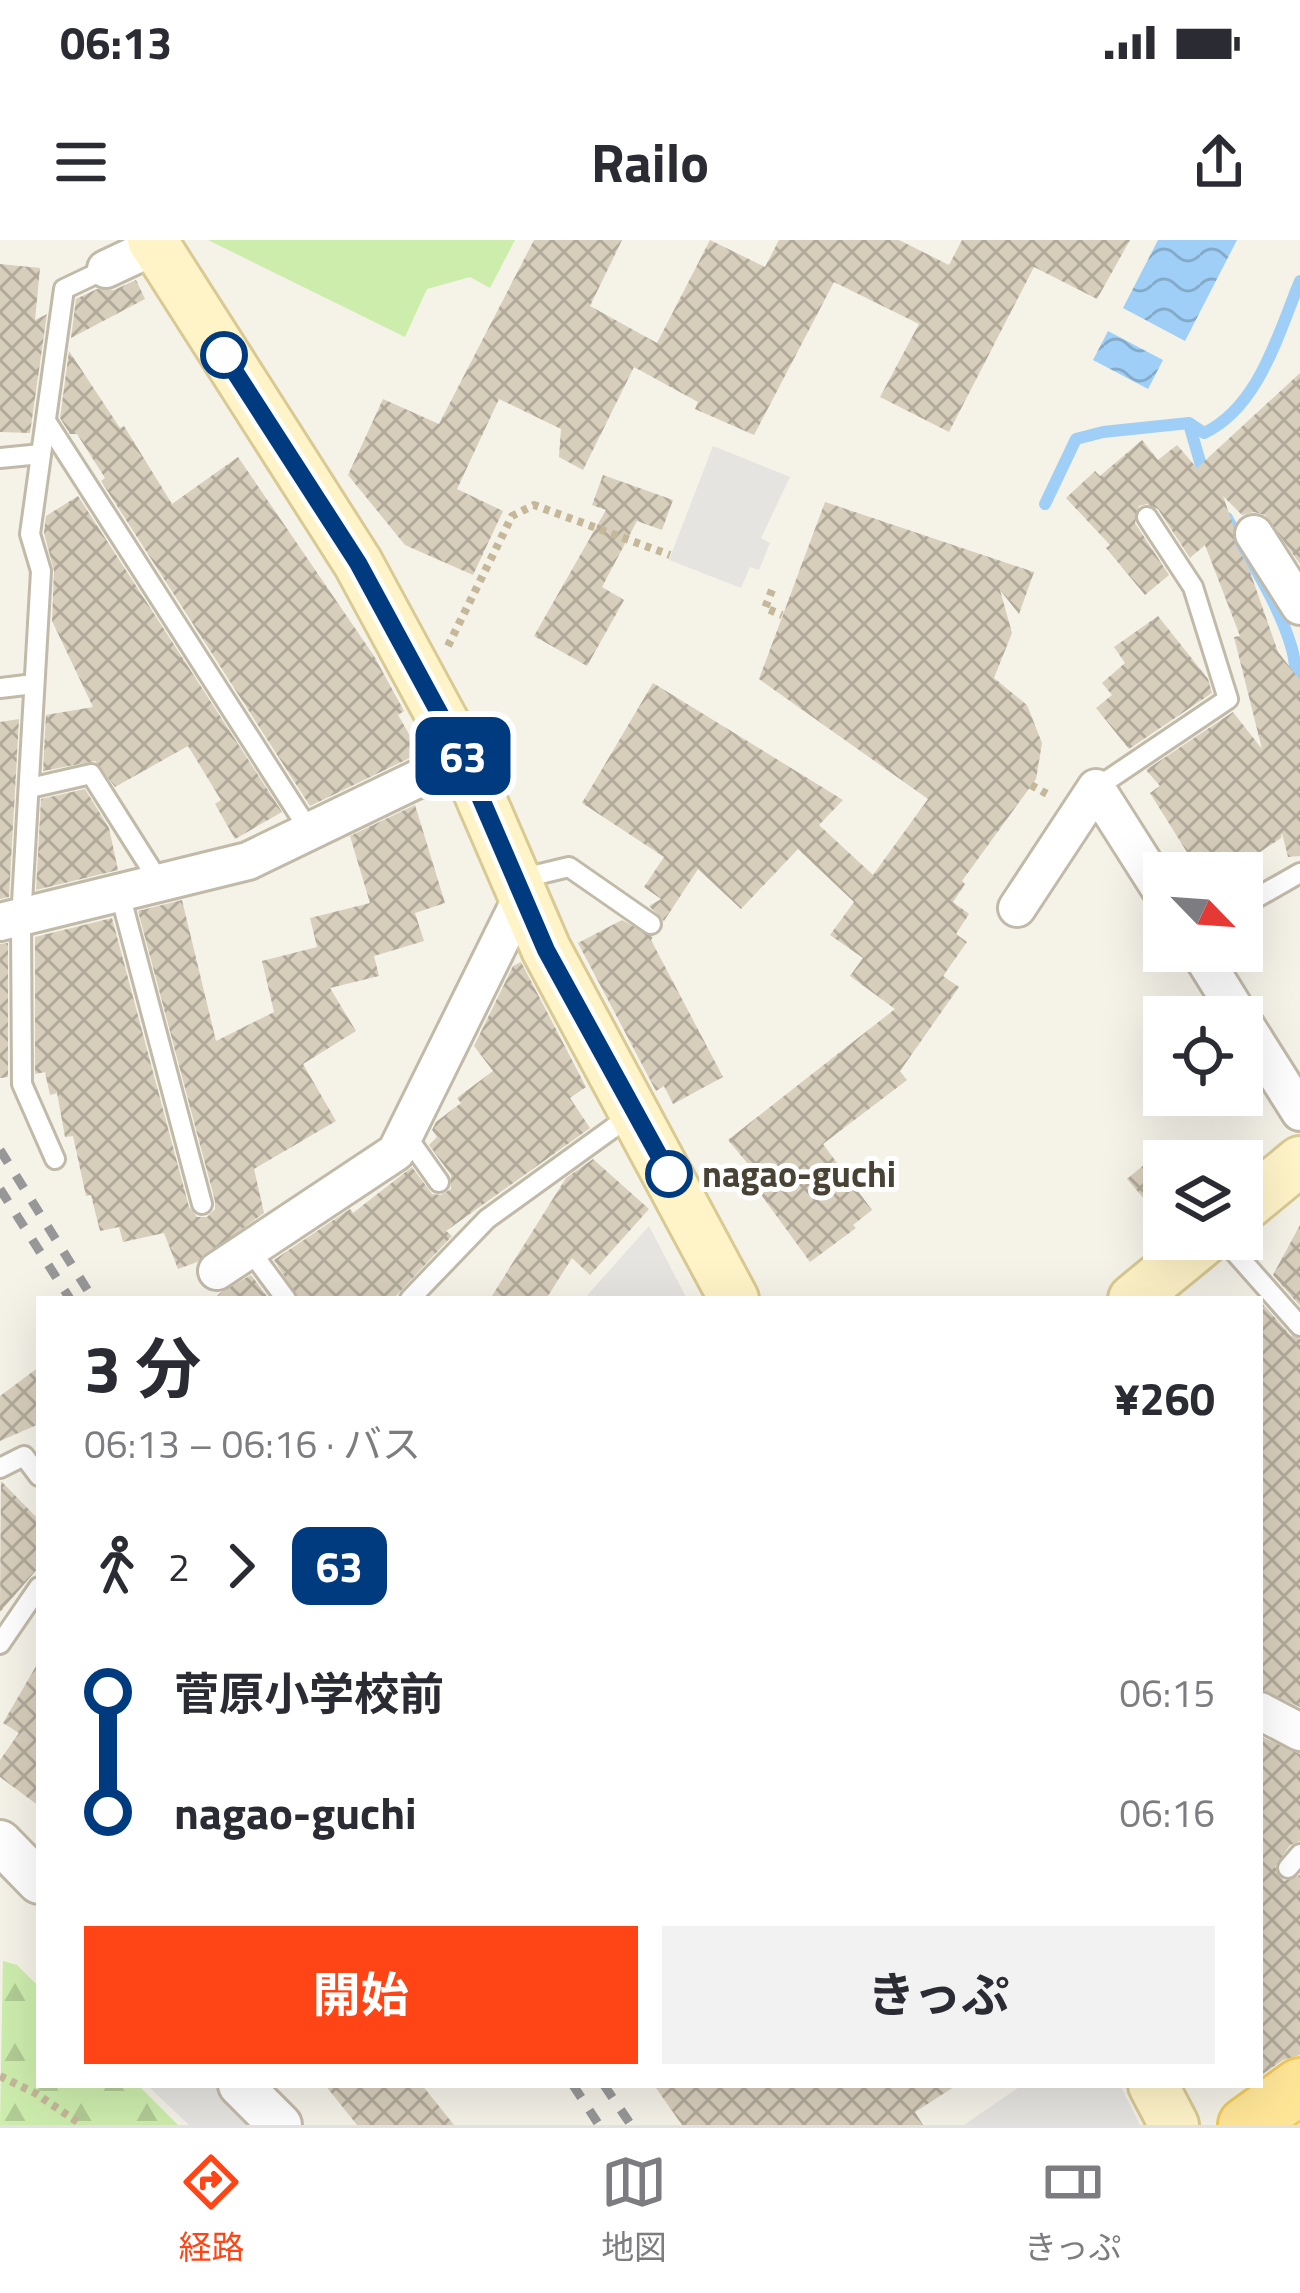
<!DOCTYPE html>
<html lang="ja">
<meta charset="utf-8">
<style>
:root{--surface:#fff;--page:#f2f2f3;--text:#2b2b33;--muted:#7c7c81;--line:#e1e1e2;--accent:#ff4415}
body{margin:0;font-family:"Titillium Web","Noto Sans JP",sans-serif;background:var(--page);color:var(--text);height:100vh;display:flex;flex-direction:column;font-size:45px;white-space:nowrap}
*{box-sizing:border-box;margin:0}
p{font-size:39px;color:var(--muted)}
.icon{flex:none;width:66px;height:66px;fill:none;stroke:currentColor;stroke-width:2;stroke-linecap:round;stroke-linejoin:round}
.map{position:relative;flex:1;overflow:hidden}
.panel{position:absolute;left:36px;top:1056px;width:1227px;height:792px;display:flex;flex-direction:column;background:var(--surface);border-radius:0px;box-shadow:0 12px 48px #0002}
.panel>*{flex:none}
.badge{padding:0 24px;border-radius:18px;font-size:42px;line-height:78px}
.needle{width:78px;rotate:115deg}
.fabs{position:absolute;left:1143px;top:612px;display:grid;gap:24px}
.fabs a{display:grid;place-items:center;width:120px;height:120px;border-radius:0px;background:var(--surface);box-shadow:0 12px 48px #0002;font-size:60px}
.map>.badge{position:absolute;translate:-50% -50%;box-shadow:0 0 0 6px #fff}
.legs{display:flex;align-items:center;gap:18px;height:132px;padding:0 48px;font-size:39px}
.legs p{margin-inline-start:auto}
.headline{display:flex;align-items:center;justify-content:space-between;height:204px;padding:0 48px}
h1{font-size:66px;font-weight:700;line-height:90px}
.button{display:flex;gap:24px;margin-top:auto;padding:24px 48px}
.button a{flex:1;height:138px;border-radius:0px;background:var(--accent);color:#fff;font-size:48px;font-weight:700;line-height:138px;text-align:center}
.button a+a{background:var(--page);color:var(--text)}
ul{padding:0 48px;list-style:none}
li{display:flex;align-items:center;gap:42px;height:120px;font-size:45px}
li i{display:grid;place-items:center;width:18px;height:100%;margin:0 15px;background:currentColor}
li i::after{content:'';width:30px;height:30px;margin:-15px;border:9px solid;border-radius:50%;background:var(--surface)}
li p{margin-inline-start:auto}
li:first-child i{background:linear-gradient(#0000 50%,currentColor 0)}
li:last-child i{background:linear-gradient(currentColor 50%,#0000 0)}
.status{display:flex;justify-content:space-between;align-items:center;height:84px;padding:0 60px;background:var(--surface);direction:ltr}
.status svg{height:33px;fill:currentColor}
header{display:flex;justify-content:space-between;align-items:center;height:156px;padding:0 48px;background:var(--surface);font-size:54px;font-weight:700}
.menu{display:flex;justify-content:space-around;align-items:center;height:168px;border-top:3px solid var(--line);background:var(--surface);font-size:33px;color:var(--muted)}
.menu a{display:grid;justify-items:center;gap:6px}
.menu .selected{color:var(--accent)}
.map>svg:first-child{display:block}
.green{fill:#cdedad}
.forest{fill:url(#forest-firs)}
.parking{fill:#e6e4e0}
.water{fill:url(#water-waves)}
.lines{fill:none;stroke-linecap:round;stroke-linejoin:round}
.stream{stroke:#9fcff7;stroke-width:12}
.building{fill:url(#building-cross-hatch)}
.service-casing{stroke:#c2baa9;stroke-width:24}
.minor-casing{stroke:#c2baa9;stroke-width:42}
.tertiary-casing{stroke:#c2baa9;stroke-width:48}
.secondary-casing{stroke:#d9ca93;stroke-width:54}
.primary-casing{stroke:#efca5c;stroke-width:60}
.path{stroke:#c5b799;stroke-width:8;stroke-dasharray:6 6;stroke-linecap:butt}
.service{stroke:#fff;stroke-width:18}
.minor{stroke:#fff;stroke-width:36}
.tertiary{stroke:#fff;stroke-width:42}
.secondary{stroke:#fff4c8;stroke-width:48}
.primary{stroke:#ffe697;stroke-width:54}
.rail{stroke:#979797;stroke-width:9;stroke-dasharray:15 15;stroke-linecap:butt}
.line-1-casing{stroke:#fff;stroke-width:27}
.line-1{stroke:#003b80;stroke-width:18}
.stop-1-dot{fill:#fff;stroke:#003b80;stroke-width:6}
.labels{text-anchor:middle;stroke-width:10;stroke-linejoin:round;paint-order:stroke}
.stop-label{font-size:36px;font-weight:bold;fill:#494335;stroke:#fff;text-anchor:start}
</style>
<div class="status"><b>06:13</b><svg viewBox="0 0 49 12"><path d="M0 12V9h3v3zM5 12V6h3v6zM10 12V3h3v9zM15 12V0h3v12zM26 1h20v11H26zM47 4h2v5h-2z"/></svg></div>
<header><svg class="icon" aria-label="menu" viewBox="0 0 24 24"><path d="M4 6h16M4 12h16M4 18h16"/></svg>Railo<svg class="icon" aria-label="share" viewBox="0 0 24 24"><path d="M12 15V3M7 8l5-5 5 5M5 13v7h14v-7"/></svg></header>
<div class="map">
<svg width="1300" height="1885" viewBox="0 0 1300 1885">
<defs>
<pattern id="forest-firs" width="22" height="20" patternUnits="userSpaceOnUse" patternTransform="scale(3)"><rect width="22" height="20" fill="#cdedad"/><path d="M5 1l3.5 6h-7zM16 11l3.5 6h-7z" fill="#b2cc95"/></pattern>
<pattern id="water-waves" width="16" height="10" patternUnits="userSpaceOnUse" patternTransform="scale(3)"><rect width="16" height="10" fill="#9fcff7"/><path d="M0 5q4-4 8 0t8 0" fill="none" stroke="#84aac9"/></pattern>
<pattern id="building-cross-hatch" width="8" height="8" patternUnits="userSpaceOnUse" patternTransform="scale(3)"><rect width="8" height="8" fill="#d8cebc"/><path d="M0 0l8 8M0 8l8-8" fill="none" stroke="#b1a99a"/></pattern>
</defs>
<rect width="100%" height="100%" fill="#f5f2e8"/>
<!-- green -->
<polygon class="green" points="208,0 515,0 490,48 470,37 427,49 405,97"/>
<!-- forest -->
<polygon class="forest" points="3,1721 17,1725 39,1747 39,1845 138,1845 178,1885 0,1885"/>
<!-- parking -->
<g class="parking">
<polygon points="713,206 790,237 761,298 770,303 759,330 750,327 741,348 669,320"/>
<polygon points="649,986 687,1059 584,1059"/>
<polygon points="147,1845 216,1845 257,1885 189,1885"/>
<polygon points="1022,1845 1120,1845 1140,1885 964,1885"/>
</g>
<!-- water -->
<g class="water">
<polygon points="1158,0 1237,0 1185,101 1123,68"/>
<polygon points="1108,91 1163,120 1148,149 1093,120"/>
</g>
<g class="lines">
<!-- stream -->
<g class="stream">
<polyline points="1189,184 1205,239"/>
<path d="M1045,264L1076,199L1103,192L1189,183L1204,193C1259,167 1278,94 1300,41"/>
<path d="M1227,278C1249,320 1279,363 1292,409C1298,430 1295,454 1300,476"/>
</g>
</g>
<!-- building -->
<g class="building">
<polygon points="534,0 622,0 590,66 657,103 710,0 765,27 779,0 899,0 949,25 962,0 1130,0 1097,59 1034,27 949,192 880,157 919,84 834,42 754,195 695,169 698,162 634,127 583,230 559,217 561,189 499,159 457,249 503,271 473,335 405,305 348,235 383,159 439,184"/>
<polygon points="0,24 40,28 35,80 47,74 30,193 0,192"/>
<polygon points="136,40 145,59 71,98 76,59 97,49 114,50"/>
<polygon points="69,111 120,188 124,186 172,264 238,217 374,416 404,471 398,475 420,513 310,566 101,241 105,238 77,194 70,194 60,178"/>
<polygon points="1300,133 1300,324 1265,275 1254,272 1242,275 1223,256 1233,285 1235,305 1248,326 1278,412 1300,440 1300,616 1288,617 1282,593 1281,598 1229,633 1200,633 1150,553 1160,546 1146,530 1233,472 1262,509 1234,397 1240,396 1205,305 1190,318 1158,269 1147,264 1139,266 1135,283 1169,335 1145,355 1106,308 1110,305 1066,258 1095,231 1100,236 1142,200 1158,220 1177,205 1197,228"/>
<polygon points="603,235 673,260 662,290 637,281 602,347 624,360 587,426 534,396 606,270 592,265"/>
<polygon points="78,256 282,572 235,599 215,564 221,560 188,506 115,547 95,521 43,531 46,475 93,467 52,381 54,331 44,293 46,276"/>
<polygon points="825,262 1034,332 1019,374 1000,350 1012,393 994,438 1027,465 1042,503 1036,539 962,641 965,644 953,662 969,674 956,694 967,702 943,736 959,747 900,831 907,840 823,904 872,970 853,985 856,988 810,1022 751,941 758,936 728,900 895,769 850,736 863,718 830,695 854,662 798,609 741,669 698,629 664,681 649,666 661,659 644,647 664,617 582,563 653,443 843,560 819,585 873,635 928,559 759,439"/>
<polygon points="1158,376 1208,439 1212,453 1129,509 1096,468 1112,455 1102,443 1125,423 1114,407"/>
<polygon points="19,479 9,657 0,659 0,482"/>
<polygon points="85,549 109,588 118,630 36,650 41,559"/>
<polygon points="415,565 445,663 415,673 424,701 374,716 379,736 330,748 356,791 303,824 336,881 254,929 264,973 197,1022 178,1029 164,993 123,1002 119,987 100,991 91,955 86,956 73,896 65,897 57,853 50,855 45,832 35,834 35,697 112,678 189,967 197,977 207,977 215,969 215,961 138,671 182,660 216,801 274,772 262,721 317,707 310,678 370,663 350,596"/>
<polygon points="622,680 653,697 651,700 723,837 673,864 664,846 656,851 578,703"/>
<polygon points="8,703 8,837 0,838 0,704"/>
<polygon points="521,722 586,847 570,858 590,888 446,991 452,996 393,1059 299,1059 274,1020 350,969 353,973 412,927 432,954 441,955 451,949 451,935 429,905 437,897 432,890 436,882 461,863 457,858 493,831 474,806 513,726"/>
<polygon points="1164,908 1164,982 1127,939"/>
<polygon points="593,919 649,969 590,1035 572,1018 546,1059 490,1059 566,938"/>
<polygon points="1300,985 1300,1066 1273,1035"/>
<polygon points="251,1035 269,1059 214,1059 220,1053"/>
<polygon points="1260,1061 1290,1095 1300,1099 1300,1467 1260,1449"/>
<polygon points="39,1127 39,1184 0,1201 0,1156"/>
<polygon points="1,1241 39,1280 39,1327 0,1372"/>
<polygon points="39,1421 39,1566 0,1537 0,1520 19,1493 3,1483"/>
<polygon points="1260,1496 1300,1514 1300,1601 1290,1605 1275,1627 1284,1641 1300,1635 1300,1815 1283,1820 1260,1836"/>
<polygon points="325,1845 422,1845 454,1885 357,1885"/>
<polygon points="654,1845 957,1845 915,1872 923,1885 682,1885"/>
</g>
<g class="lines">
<!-- service casing -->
<g class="service-casing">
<g id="service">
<polyline points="46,181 309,590"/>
<polyline points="0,218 41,214"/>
<polyline points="0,448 34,444"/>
<polyline points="30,548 91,534 160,643"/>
<polyline points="1096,548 1228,459 1193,347 1147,277"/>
<polyline points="519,639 569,627 651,684"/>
<polyline points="120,654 202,964"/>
<polyline points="1242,666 1300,633"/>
<polyline points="405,894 439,942"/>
<polyline points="55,919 22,844 21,680 41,331 30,294 64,49 106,29"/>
<polyline points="1223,999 1300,1086"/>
<polyline points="249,1009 286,1059"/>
<polyline points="410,1059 487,979 631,875"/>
<polyline points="0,1228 24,1216 39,1236"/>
<polyline points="0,1404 39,1347"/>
<polyline points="1288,1628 1300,1614"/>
</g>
</g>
<!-- minor casing -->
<g class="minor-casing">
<g id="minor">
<polyline points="106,29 155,6 158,0"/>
<polyline points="1254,294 1300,366"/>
<polyline points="1017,668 1096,548 1164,655"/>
<polyline points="0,682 248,621 463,517"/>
<polyline points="1199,711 1240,777"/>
<polyline points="1242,780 1300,872"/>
<polyline points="217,1031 396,912 522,657"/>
<polyline points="1260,1471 1300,1492"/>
</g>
</g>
<!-- tertiary casing -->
<g class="tertiary-casing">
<g id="tertiary">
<polyline points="0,1602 39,1642"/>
<polyline points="240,1845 280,1885"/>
</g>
</g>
<!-- secondary casing -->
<g class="secondary-casing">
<g id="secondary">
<polyline points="152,0 358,323 463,517 546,709 734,1059"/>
<polyline points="1242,969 1300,921"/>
<polyline points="1133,1059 1206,999"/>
<polyline points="1153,1845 1174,1885"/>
</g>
</g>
<!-- primary casing -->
<g class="primary-casing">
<polyline id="primary" points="1246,1885 1300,1846"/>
</g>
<!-- path -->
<g class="path">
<polyline points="772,350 765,368 782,375"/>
<polyline points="448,406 512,276 534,265 670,315"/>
<polyline points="1031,545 1047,554"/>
<polyline points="0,1836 35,1853 82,1885"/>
</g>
<!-- service -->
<use href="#service" class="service"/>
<!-- minor -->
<use href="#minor" class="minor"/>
<!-- tertiary -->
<use href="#tertiary" class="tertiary"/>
<!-- secondary -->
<use href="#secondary" class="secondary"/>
<!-- primary -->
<use href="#primary" class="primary"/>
<!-- rail -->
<g class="rail">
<polyline points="0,910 93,1059"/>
<polyline points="0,949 70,1059"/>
<polyline points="573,1845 599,1885"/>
<polyline points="604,1845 631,1885"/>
</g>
</g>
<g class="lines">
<!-- line-1 casing -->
<g class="line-1-casing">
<polyline id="line-1" points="224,115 358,323 442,478 463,517 546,710 669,934"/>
</g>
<!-- line-1 -->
<use href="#line-1" class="line-1"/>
</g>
<!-- markers -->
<g class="stop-1-dot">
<circle cx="224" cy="115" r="21"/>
<circle cx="669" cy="934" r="21"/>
</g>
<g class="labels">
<!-- stop labels -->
<g class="stop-label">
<text x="702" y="947">nagao-guchi</text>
</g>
</g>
</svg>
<div class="fabs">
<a><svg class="needle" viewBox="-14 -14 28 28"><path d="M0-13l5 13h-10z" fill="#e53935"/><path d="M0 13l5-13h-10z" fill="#7c7c81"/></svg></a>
<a><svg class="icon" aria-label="locate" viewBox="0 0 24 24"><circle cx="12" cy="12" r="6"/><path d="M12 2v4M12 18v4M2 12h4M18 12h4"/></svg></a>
<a><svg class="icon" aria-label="layers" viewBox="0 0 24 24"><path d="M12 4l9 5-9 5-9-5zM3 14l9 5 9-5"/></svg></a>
</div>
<b class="badge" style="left:463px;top:516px;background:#003b80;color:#fff">63</b>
<section class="panel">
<div class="headline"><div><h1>3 分</h1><p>06:13 – 06:16 · バス</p></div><b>¥260</b></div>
<div class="legs"><svg class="icon" aria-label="walk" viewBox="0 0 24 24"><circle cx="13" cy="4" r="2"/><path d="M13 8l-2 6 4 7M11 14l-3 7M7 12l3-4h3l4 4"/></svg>2<svg class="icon" aria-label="forward" viewBox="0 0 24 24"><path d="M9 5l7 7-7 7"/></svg><b class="badge" style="background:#003b80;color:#fff">63</b></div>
<ul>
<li><i style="color:#003b80"></i><b>菅原小学校前</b><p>06:15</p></li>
<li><i style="color:#003b80"></i><b>nagao-guchi</b><p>06:16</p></li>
</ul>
<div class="button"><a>開始</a><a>きっぷ</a></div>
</section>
</div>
<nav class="menu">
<a class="selected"><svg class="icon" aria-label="directions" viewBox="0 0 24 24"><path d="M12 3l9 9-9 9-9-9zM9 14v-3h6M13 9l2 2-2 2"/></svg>経路</a>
<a><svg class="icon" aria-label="map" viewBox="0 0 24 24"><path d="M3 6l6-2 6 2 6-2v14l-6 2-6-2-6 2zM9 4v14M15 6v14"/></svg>地図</a>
<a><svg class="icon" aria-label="tickets" viewBox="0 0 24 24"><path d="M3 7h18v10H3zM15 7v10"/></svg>きっぷ</a>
</nav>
